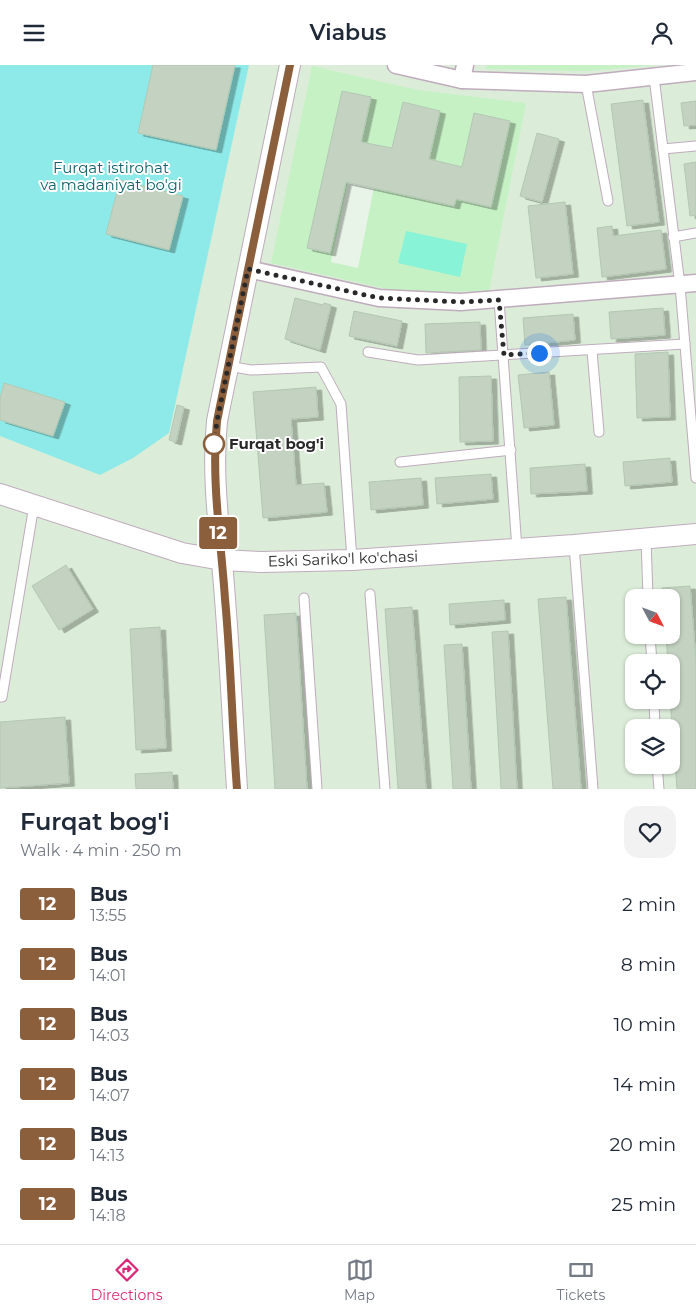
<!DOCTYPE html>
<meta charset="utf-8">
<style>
:root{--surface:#fff;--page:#f2f2f3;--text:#1f2937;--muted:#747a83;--line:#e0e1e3;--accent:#db2777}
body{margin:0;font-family:Montserrat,sans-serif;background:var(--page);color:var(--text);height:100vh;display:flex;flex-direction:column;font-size:19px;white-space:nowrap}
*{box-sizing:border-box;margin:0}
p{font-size:16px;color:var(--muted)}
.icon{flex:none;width:28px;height:28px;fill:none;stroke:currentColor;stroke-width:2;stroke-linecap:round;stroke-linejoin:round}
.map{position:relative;height:724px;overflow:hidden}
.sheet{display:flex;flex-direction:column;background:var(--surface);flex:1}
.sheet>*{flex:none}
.badge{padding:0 10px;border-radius:4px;font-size:18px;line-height:32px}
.needle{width:32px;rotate:131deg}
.controls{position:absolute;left:625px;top:524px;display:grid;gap:10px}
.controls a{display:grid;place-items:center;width:55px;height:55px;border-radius:10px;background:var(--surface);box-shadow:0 1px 4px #0004;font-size:25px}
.you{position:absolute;width:25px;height:25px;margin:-12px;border:4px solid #fff;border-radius:50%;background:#1a73e8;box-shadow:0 0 0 8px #1a73e833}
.map>.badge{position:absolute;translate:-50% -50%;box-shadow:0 0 0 2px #fff}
.round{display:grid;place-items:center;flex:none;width:52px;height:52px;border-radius:15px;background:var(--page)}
.overview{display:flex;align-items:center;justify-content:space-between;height:85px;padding:0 20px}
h1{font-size:24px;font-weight:600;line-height:38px}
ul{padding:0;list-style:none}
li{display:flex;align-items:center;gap:15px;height:60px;padding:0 20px}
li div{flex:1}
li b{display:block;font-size:19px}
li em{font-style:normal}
li .badge{min-width:55px;font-weight:700;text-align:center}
header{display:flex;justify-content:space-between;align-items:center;height:65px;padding:0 20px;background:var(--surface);font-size:22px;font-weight:600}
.menu{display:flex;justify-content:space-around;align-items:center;height:70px;border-top:1px solid var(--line);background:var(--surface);font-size:14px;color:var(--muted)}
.menu a{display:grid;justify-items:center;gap:2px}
.menu .selected{color:var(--accent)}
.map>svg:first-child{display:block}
.education{fill:#c6f1c5}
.green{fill:#8eeae8}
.pitch{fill:#88f3d7}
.plaza{fill:#e7f4e7}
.building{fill:#c3d2c1;stroke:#b3c8b2;filter:url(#shadow)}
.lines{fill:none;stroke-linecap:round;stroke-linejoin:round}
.service-casing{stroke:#bfacbc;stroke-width:11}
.minor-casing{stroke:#bfacbc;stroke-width:19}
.tertiary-casing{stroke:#bfacbc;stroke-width:22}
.service{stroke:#fff;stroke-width:9}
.minor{stroke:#fff;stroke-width:16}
.tertiary{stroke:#fff;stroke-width:20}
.line-casing{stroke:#fff;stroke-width:11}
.line{stroke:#8b5e3c;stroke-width:8}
.walk{stroke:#292929;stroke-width:5;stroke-dasharray:0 9}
.stop-dot{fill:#fff;stroke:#8b5e3c;stroke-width:2.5}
.labels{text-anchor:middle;stroke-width:4;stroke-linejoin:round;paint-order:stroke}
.park-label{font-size:15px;fill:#11636d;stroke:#fff}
.stop-label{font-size:15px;font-weight:bold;fill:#292929;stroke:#fff;text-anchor:start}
.street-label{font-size:15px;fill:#292929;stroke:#fff}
</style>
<header><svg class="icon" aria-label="menu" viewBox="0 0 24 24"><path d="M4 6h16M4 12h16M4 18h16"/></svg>Viabus<svg class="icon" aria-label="person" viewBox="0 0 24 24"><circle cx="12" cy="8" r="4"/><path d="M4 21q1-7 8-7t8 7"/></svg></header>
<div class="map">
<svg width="696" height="724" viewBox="0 0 696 724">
<defs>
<filter id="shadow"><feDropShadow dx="5.5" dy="3" stdDeviation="0" flood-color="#0004"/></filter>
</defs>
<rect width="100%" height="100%" fill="#dbedd8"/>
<!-- education -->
<g class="education">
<polygon points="487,0 657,0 587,6 486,4"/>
<polygon points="312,1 418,25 526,38 489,226 401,227 271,198"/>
</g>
<!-- green -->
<polygon class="green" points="0,0 249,0 169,368 133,393 100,410 0,371"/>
<!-- pitch -->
<polygon class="pitch" points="406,166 467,179 460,212 398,198"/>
<!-- plaza -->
<polygon class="plaza" points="348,117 374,122 358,203 331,197"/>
<!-- building -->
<g class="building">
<polygon points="153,0 235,0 216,85 138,68"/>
<polygon points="342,26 371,32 361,77 392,83 403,37 440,46 429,94 462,102 474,48 510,56 491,142 456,134 454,141 346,117 330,188 307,183"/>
<polygon points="643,35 659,157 627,161 611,39"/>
<polygon points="696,36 696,60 684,61 681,38"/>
<polygon points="537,68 559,74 542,137 520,131"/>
<polygon points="696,97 696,150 690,151 684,99"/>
<polygon points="120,115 183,131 169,185 106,169"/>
<polygon points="565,137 573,209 536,213 528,141"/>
<polygon points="612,161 613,171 661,165 666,204 602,212 597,163"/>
<polygon points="295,233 323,240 324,238 331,240 320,285 285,274"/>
<polygon points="663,243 665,270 611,274 609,247"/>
<polygon points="354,246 402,256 397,281 349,271"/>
<polygon points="573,249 575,275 525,280 523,253"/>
<polygon points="480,257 481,285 426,288 425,259"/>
<polygon points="668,287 670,352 637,353 635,289"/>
<polygon points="549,307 554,360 524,363 518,310"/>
<polygon points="491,311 493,376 460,377 459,312"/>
<polygon points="4,318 65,337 53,371 0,355 0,333"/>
<polygon points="316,322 318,352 291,354 296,420 324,418 327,447 263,453 253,327"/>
<polygon points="177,340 184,342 176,377 169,375"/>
<polygon points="670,393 672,417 625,421 623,397"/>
<polygon points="585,399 587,426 531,429 530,403"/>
<polygon points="491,409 493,434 437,439 435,413"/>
<polygon points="421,413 423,440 371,445 369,417"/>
<polygon points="66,500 93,544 59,565 32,521"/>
<polygon points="690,521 696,596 696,724 677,724 670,635 671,598 668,598 666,570 671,570 671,532 663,532 662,523"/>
<polygon points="566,532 581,724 553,724 538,534"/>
<polygon points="504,535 505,555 450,560 449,539"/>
<polygon points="412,542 426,724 398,724 385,544"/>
<polygon points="296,548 307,724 275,724 264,550"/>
<polygon points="160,562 166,683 136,685 130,564"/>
<polygon points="508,566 517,724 501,724 492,567"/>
<polygon points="462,579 471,724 453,724 444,580"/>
<polygon points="65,652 69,718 0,723 0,657"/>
<polygon points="172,707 173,724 136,724 135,709"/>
</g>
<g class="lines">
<!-- service casing -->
<g class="service-casing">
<g id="service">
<polyline points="654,12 680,220 696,413"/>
<polyline points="586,19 608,136"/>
<polyline points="663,84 696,81"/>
<polyline points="673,172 696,168"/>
<polyline points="499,235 517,484"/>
<polyline points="592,286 599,367"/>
<polyline points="368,287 418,295 685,279"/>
<polyline points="228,301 251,305 321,302 341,339 352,495"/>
<polyline points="400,397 511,385"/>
<polyline points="646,474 648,532"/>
<polyline points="574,480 593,724"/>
<polyline points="370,529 385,724"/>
<polyline points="304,533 317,724"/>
<polyline points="650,570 652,598"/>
<polyline points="0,632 2,632 34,440"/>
<polyline points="654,635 655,662"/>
<polyline points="657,700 659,724"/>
</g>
</g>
<!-- minor casing -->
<g class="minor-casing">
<g id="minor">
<polyline points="396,0 462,15 586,19 696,7"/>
<polyline points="462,15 465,0"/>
<polyline points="248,204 379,233 461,237 696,218"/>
</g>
</g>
<!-- tertiary casing -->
<g class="tertiary-casing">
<g id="tertiary">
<polyline points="0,429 182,488 222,495 261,497 352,495 574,480 696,469"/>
<path d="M237,724C233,661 230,597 225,534C221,474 211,416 217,356L290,0"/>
</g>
</g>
<!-- service -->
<use href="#service" class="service"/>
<!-- minor -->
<use href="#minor" class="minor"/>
<!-- tertiary -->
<use href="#tertiary" class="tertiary"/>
</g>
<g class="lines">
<!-- line casing -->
<g class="line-casing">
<path id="line" d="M237,724C232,661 231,597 225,534C221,474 211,416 217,356L290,0"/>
</g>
<!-- line -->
<use href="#line" class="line"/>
<!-- walk -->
<polyline class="walk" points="214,379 217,356 248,204 379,233 462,237 499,235 504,290 539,288"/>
</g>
<!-- markers -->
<circle class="stop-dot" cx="214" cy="379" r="10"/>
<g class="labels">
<!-- park labels -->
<g class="park-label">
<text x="111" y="108">Furqat istirohat<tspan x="111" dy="17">va madaniyat bo'gi</tspan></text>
</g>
<!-- stop labels -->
<g class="stop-label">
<text x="229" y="384">Furqat bog'i</text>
</g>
<!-- street labels -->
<g class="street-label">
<text transform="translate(343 494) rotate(-2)" y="5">Eski Sariko'l ko'chasi</text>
</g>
</g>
</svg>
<div class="controls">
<a><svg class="needle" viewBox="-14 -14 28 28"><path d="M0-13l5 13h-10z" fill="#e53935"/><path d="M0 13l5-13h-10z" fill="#747a83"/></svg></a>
<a><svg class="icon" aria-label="locate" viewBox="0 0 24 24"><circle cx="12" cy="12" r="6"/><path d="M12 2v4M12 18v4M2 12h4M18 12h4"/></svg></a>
<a><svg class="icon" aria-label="layers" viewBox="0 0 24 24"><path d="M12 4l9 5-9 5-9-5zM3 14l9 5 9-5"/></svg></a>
</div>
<div class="you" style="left:539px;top:288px"></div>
<b class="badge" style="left:218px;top:468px;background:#8b5e3c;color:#fff">12</b>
</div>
<section class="sheet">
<div class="overview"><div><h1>Furqat bog'i</h1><p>Walk · 4 min · 250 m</p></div><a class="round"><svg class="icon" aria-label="heart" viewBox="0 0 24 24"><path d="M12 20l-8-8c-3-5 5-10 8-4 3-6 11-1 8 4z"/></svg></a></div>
<ul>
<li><span class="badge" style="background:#8b5e3c;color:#fff">12</span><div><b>Bus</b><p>13:55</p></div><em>2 min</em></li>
<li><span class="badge" style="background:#8b5e3c;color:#fff">12</span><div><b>Bus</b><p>14:01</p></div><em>8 min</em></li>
<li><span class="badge" style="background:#8b5e3c;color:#fff">12</span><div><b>Bus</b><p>14:03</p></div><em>10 min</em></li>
<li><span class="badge" style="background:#8b5e3c;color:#fff">12</span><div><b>Bus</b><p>14:07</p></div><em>14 min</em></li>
<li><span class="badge" style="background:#8b5e3c;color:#fff">12</span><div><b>Bus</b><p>14:13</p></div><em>20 min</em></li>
<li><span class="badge" style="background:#8b5e3c;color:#fff">12</span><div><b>Bus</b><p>14:18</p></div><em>25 min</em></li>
</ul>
</section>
<nav class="menu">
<a class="selected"><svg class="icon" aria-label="directions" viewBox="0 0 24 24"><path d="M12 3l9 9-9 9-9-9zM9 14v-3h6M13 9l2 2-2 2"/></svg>Directions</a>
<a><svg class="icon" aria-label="map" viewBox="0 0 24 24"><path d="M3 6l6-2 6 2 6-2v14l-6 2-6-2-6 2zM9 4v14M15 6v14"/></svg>Map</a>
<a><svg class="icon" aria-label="tickets" viewBox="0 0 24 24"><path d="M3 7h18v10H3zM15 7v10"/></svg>Tickets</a>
</nav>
